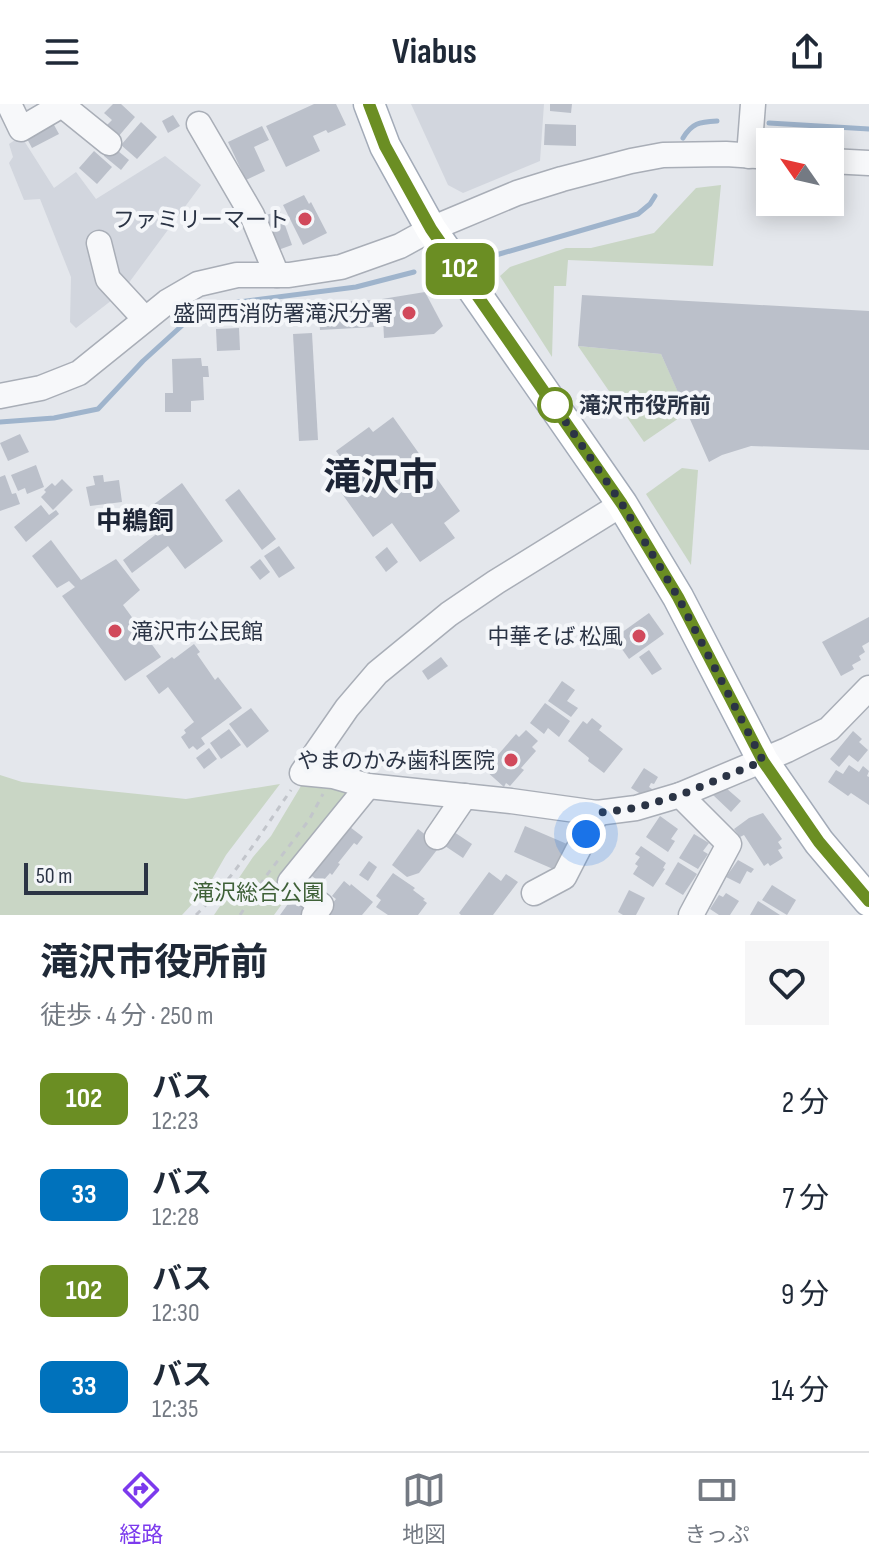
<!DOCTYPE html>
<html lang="ja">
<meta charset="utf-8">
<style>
:root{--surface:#fff;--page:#f6f6f7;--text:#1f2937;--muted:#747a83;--line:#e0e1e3;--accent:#7c3aed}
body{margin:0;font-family:"Sofia Sans Condensed","Noto Sans JP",sans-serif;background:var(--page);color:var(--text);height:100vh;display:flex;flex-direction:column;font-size:30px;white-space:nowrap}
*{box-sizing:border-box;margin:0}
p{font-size:26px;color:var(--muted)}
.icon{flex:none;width:44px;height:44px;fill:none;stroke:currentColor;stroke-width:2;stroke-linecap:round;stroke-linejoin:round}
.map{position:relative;height:811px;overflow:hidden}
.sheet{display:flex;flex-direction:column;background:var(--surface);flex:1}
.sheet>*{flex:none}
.badge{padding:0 16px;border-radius:12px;font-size:28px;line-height:52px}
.needle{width:52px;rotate:304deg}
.tools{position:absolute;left:756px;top:24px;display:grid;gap:16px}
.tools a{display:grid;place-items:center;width:88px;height:88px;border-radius:0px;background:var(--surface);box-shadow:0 4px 20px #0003;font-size:40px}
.scale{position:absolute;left:24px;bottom:20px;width:124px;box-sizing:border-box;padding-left:8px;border:4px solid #2b3445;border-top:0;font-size:22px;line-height:28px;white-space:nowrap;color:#2b3445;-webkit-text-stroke:6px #f4f6f9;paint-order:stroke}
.you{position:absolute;width:40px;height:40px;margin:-20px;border:6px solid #fff;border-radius:50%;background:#1a73e8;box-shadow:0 0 0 12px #1a73e833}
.map>.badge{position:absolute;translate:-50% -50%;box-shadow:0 0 0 4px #fff}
.round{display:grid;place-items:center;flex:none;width:84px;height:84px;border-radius:0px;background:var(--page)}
.summary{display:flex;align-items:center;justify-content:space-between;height:136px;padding:0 40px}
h1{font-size:38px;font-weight:700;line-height:60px}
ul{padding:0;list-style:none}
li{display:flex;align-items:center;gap:24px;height:96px;padding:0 40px}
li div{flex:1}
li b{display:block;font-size:30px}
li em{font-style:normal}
li .badge{min-width:88px;font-weight:700;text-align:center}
header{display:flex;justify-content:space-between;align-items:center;height:104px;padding:0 40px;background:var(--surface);font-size:36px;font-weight:700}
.tab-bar{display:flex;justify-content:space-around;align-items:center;height:112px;border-top:2px solid var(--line);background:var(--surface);font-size:22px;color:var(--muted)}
.tab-bar a{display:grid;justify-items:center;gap:4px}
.tab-bar .current{color:var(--accent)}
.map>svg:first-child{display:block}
.built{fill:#d2d6de}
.green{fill:#c9d6c5}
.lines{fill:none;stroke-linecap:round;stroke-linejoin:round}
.stream{stroke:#9fb4cc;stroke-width:5}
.building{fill:#bbc0ca}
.minor-casing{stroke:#a9aeb7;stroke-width:27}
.major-casing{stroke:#a3abb8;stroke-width:33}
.path{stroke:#c2c5cb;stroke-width:3;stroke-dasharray:6 6;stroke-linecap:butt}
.minor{stroke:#f7f8fa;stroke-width:24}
.major{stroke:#fff;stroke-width:30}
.line-casing{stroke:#fff;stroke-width:18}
.line{stroke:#6b8e23;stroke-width:12}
.walk{stroke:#2b3445;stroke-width:8;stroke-dasharray:0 14.4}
.poi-dot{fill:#d1495b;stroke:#f4f6f9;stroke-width:3}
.stop-dot{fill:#fff;stroke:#6b8e23;stroke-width:4}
.labels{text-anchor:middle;stroke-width:8;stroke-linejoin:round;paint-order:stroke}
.poi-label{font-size:22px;fill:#2b3445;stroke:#f4f6f9;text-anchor:end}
.stop-label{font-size:22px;font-weight:bold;fill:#2b3445;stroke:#f4f6f9;text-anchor:start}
.park-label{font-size:22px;fill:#3f6138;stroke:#f4f6f9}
.quarter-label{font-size:26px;font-weight:bold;fill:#1d2536;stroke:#f4f6f9}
.town-label{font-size:38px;font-weight:bold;fill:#1d2536;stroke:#f4f6f9}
</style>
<header><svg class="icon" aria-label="menu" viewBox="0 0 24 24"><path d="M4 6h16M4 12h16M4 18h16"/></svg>Viabus<svg class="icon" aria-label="share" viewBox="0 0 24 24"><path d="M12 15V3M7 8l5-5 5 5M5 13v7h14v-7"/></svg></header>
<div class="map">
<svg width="869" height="811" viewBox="0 0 869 811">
<rect width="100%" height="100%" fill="#e4e7ec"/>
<!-- built -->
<g class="built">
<polygon points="411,0 544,0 540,57 463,89 448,81"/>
<polygon points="21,32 54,84 76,68 96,95 165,52 201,81 125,184 112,196 76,224 70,218 71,173 40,95 24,96 9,59 13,53 9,40"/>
</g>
<!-- green -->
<g class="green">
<polygon points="721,81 713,162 568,156 566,182 554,182 552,253 500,172 510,163 566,144 591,144 654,129 696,84"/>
<polygon points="578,242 661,250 689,312 682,312 644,338"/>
<polygon points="682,364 698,366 691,461 646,390"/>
<polygon points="0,671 22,678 186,695 280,680 226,751 207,784 182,811 0,811"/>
<polygon points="304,677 357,681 290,789 274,811 214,811 253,753 271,732"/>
</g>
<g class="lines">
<!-- stream -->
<g class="stream">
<polyline points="769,19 869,25"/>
<path d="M683,34C692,19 699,18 717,17"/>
<polyline points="496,151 638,110 650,100 655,92"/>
<polyline points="0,318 54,314 98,305 143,257 198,207 239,198 356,183 414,168"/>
</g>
</g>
<!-- building -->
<g class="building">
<polygon points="113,0 121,0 135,13 118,33 106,22 112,16 104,9"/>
<polygon points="314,0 336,0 346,21 328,29 326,26 313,32 320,47 286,63 266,22"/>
<polygon points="550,0 572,0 571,9 550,7"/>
<polygon points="173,11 180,22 168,29 162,17"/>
<polygon points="48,18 54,21 59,30 32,44 25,31"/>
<polygon points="141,18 157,33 137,55 121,41"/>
<polygon points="545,20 576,21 576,42 544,41"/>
<polygon points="262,22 269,36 254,43 265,67 246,76 228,38"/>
<polygon points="112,42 129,56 121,66 104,52"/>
<polygon points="94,47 112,63 97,80 79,64"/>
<polygon points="304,91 309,100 311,98 327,129 303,141 283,101"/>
<polygon points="280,107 292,141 278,146 266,111"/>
<polygon points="425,188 443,222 434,230 384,234 382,195"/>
<polygon points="582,191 869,207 869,346 751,342 722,351 709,358 661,250 578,242"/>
<polygon points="372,196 374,223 320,226 318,199"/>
<polygon points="239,224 240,246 217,247 216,225"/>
<polygon points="312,229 318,336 299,337 293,230"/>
<polygon points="201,254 202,262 208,262 209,273 203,273 204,296 191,297 191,308 165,308 165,289 173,289 172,255"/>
<polygon points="393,313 460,407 444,419 455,434 420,458 392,419 373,433 330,373 346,361 336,347 369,323 373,328"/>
<polygon points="20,330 29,348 8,357 0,339"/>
<polygon points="36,361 44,383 27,390 25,384 18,387 11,371"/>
<polygon points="5,371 12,390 16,389 20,400 0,407 0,373"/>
<polygon points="103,371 104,378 119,376 122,398 90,402 86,383 95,381 93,372"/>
<polygon points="62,375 73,386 53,406 41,393 46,388 44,386 52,379 55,382"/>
<polygon points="182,379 223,437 185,465 168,442 132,469 123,456 159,428 145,407"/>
<polygon points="239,385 276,435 262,446 225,396"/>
<polygon points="41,401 49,411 56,406 59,410 26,438 14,423"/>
<polygon points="51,436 81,476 116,455 140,486 123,501 161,553 125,577 62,492 75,483 69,477 57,484 32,452"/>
<polygon points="279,442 295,464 279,474 264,452"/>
<polygon points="387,443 398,458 386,468 375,453"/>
<polygon points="260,455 270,468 260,476 250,463"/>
<polygon points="649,509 664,530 629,555 614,534"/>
<polygon points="869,513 869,538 862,542 865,548 859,552 861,556 852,561 854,565 841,572 822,538"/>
<polygon points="194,540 200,548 197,550 215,576 218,573 242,604 201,634 205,640 197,646 193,642 189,645 181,633 186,629 184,626 194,618 168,583 159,590 146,572 172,553 174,555"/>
<polygon points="649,546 662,565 652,571 639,553"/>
<polygon points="441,553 448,562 428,576 422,567"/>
<polygon points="562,577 575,586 567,597 578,604 571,613 548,597"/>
<polygon points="545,599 570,617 559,633 548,624 544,630 530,619"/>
<polygon points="251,604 269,627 247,644 229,620"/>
<polygon points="592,614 602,622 599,626 623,645 604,669 588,657 589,654 568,637 583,617 587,620"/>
<polygon points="229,625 241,641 221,655 210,639"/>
<polygon points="526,626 538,637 532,643 536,647 521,664 524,666 510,682 506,679 504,683 485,666 516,630 519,633"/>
<polygon points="853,627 862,635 859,638 868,646 858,658 849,651 839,663 830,655"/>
<polygon points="209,644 217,655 204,665 196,654"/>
<polygon points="849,661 859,668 863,662 869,667 867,672 869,673 869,701 851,689 848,692 828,678 836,666 843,670"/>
<polygon points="644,664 658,673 654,680 651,679 649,683 652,685 649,691 644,692 631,684"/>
<polygon points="720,684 723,686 726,684 741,697 731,708 713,691"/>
<polygon points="763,709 782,735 778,738 782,744 778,746 783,754 770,762 768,759 764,762 744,731 740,733 734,725 749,714"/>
<polygon points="660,712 678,725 671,735 675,737 668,748 646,733"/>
<polygon points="346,720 363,733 357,741 354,739 338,759 340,760 332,771 330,769 321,779 308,769"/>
<polygon points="525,722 567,740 553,765 514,748"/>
<polygon points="418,725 440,742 419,769 407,773 392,761"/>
<polygon points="451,726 472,740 463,754 442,740"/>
<polygon points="694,730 709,739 703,747 708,750 698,765 679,754"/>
<polygon points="641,742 666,759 663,764 665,765 653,783 633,770 638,762 635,760 640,753 635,750"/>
<polygon points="738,756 754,765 751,769 747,767 740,780 726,773"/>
<polygon points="369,757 377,763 368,777 359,771"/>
<polygon points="678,758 697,770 683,791 665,780"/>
<polygon points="489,768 501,777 506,770 518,778 493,811 461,811 459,809"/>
<polygon points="393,769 415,784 413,786 425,795 423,796 427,799 418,811 388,811 376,803 381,796 376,792"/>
<polygon points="344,777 350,782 351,780 373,798 362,811 330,811 326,807 336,795 332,792"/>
<polygon points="772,781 796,796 787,811 762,796"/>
<polygon points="629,786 645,794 636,811 623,811 618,808"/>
<polygon points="726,789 739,797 730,811 719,811 710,805 719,791 723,793"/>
<polygon points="296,796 307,804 302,811 280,811 290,797 293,800"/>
<polygon points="758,797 780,811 750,811"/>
</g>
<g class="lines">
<!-- minor casing -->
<g class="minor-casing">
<g id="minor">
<polyline points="9,0 21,25 62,1 109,39"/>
<polyline points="199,20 252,111 277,171"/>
<polyline points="749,52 753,0"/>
<polyline points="830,57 869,59"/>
<polyline points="99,139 108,175 145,215"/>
<polyline points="0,292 41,284 79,269 167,198 198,180 237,171 289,171 341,163 400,142 431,125 517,89 562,75 631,57 663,51 726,50 770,53"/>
<polyline points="622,400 496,478 449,510 377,569 347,604 302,669 333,672 368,682 511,697 597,709 636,704 680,691 787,646 829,625 869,584"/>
<polyline points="680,691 729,740 691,811"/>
<polyline points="437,733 465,692"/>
<polyline points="534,789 564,773 597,709"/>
<polyline points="314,811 321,801 290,778 368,682"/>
</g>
</g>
<!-- major casing -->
<g class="major-casing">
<polyline id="major" points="369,0 385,42 431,125 622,400 678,493 763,657 819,738 869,797"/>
</g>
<!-- path -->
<g class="path">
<path d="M196,811C234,774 261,729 291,686"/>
<polyline points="240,811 266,772 309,716 323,690"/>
</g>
<!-- minor -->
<use href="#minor" class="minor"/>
<!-- major -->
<use href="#major" class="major"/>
</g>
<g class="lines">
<!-- line casing -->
<g class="line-casing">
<polyline id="line" points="369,0 385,42 431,125 622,400 678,493 763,657 819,738 869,797"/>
</g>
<!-- line -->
<use href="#line" class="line"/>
<!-- walk -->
<polyline class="walk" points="555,301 552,298 622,400 678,493 763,657 680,691 636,704 597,709 586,730"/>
</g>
<!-- markers -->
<g class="poi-dot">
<circle cx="305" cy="115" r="8"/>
<circle cx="409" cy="209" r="8"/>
<circle cx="115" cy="527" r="8"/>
<circle cx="639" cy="532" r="8"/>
<circle cx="511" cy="656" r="8"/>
</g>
<circle class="stop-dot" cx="555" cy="301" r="16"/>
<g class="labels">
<!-- poi labels -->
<g class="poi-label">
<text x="289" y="123">ファミリーマート</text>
<text x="393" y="217">盛岡西消防署滝沢分署</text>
<text x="131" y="535" text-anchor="start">滝沢市公民館</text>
<text x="623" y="540">中華そば 松風</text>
<text x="495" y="664">やまのかみ歯科医院</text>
</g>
<!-- stop labels -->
<g class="stop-label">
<text x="579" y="309">滝沢市役所前</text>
</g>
<!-- park labels -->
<g class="park-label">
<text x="258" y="796">滝沢総合公園</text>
</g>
<!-- quarter labels -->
<g class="quarter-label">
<text x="135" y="426">中鵜飼</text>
</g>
<!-- town labels -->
<g class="town-label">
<text x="380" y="386">滝沢市</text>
</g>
</g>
</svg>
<div class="tools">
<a><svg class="needle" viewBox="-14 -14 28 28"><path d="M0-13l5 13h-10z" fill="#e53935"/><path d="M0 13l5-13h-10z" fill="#747a83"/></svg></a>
</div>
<div class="scale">50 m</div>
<div class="you" style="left:586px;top:730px"></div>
<b class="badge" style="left:460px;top:165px;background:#6b8e23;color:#fff">102</b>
</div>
<section class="sheet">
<div class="summary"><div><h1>滝沢市役所前</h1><p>徒歩 · 4 分 · 250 m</p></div><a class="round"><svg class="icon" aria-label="heart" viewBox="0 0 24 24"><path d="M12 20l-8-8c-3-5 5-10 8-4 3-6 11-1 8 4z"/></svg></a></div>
<ul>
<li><span class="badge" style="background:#6b8e23;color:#fff">102</span><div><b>バス</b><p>12:23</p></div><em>2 分</em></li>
<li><span class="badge" style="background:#0072bc;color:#fff">33</span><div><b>バス</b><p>12:28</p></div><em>7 分</em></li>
<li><span class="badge" style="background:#6b8e23;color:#fff">102</span><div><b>バス</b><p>12:30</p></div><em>9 分</em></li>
<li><span class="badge" style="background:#0072bc;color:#fff">33</span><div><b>バス</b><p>12:35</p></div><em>14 分</em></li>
</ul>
</section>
<nav class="tab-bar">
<a class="current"><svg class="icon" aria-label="directions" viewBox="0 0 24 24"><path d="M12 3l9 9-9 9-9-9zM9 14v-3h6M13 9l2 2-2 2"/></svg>経路</a>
<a><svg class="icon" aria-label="map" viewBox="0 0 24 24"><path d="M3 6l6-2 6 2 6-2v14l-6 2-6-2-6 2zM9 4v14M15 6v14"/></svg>地図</a>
<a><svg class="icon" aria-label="tickets" viewBox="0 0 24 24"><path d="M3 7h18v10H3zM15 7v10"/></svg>きっぷ</a>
</nav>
